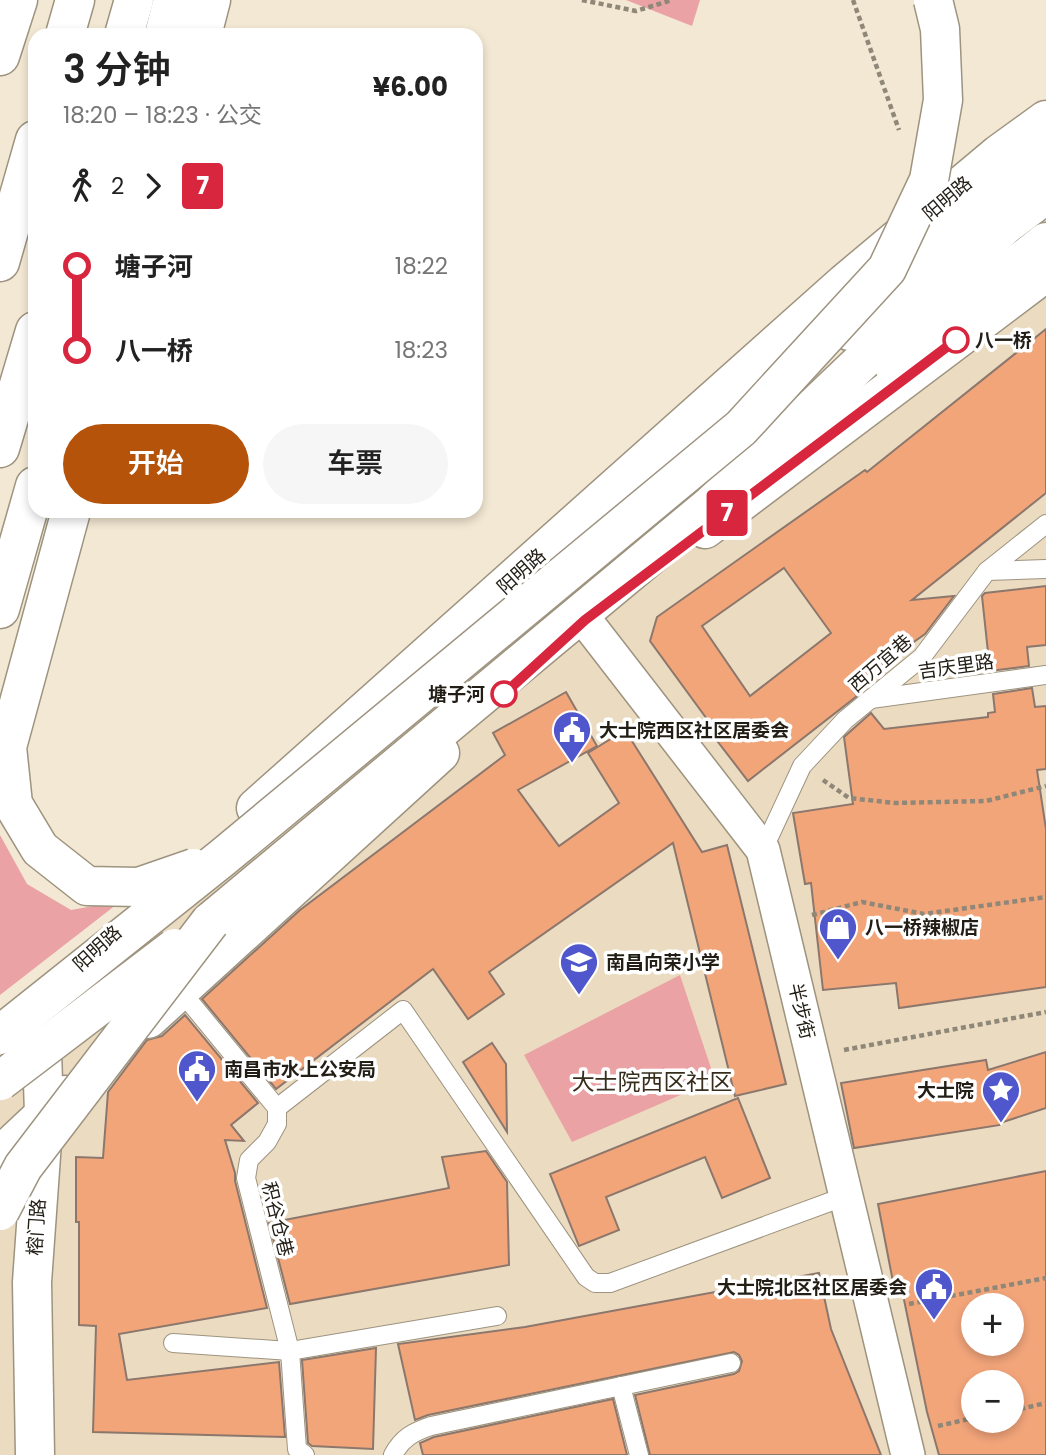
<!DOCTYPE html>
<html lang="zh">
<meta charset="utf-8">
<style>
:root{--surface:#fff;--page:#f6f6f6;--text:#222;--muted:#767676;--accent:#b45309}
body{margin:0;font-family:Poppins,"Noto Sans SC",sans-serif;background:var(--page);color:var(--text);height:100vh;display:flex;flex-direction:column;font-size:26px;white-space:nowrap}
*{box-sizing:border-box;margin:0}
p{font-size:23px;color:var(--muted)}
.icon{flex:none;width:38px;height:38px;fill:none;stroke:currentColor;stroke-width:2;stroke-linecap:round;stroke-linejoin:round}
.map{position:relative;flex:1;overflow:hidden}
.panel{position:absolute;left:28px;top:28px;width:455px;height:490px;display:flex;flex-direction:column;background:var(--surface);border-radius:21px;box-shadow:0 4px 10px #0003}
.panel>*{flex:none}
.badge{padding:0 14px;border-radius:5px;font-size:24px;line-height:46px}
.buttons{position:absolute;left:961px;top:1293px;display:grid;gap:14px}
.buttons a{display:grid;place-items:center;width:63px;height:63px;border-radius:50%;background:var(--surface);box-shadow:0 4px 10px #0003;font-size:35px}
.map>.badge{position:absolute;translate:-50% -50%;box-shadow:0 0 0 4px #fff}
.legs{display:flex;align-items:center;gap:10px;height:77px;padding:0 35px;font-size:23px}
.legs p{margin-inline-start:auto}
.summary{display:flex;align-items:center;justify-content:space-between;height:119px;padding:0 35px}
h1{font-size:38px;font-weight:600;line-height:52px}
.action{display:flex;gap:14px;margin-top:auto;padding:14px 35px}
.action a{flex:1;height:80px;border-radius:42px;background:var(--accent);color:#fff;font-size:28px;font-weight:600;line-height:80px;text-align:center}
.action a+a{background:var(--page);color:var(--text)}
ul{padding:0 35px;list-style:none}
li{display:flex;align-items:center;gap:24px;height:84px;font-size:26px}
li i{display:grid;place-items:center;width:10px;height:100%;margin:0 9px;background:currentColor}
li i::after{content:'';width:18px;height:18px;margin:-9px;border:5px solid;border-radius:50%;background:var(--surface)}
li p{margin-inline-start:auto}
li:first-child i{background:linear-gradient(#0000 50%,currentColor 0)}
li:last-child i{background:linear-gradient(currentColor 50%,#0000 0)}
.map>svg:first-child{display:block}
.built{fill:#ebdcc1;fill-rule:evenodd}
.green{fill:#eba2a5}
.building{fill:#f3a57a;stroke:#8c776c;stroke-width:2;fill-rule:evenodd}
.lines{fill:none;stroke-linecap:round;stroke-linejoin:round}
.lane-casing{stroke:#9d937f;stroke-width:20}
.street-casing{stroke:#9d937f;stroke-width:36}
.secondary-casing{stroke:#9d937f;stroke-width:41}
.primary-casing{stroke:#9d937f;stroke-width:41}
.highway-casing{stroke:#9d937f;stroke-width:41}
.path{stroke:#8f8778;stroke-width:4.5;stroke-dasharray:5 3.5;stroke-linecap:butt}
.lane{stroke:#fff;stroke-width:18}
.street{stroke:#fff;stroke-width:33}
.secondary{stroke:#fff;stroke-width:38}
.primary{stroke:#fff;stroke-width:38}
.highway{stroke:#fff;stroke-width:38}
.highway-bridge-casing{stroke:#9d937f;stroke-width:41;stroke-linecap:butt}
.highway-bridge{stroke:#fff;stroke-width:38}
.line-1-casing{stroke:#fff;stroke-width:16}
.line-1{stroke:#d7263d;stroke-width:10}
.stop-1-dot{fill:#fff;stroke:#d7263d;stroke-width:3.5}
.labels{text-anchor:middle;stroke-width:7;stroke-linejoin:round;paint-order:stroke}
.street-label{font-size:19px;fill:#221e16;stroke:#fff}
.stop-label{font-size:19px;font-weight:bold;fill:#221e16;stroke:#fff;text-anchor:start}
.poi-label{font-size:19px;font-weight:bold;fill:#221e16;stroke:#fff;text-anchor:start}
.quarter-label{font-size:23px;fill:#362d1c;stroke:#fff}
</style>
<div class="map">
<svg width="1046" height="1455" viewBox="0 0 1046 1455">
<rect width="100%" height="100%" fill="#f3e8d3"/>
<!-- built -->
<path class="built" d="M1046,220V1455H0V1097L152,934L536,621ZM973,1306H1012V1344H973ZM973,1382H1012V1421H973Z"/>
<!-- green -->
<g class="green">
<polygon points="626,0 700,0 692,26"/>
<polygon points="0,835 27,884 71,910 121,901 0,995"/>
<polygon points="680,975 715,1080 572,1142 524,1055"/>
</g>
<!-- building -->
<g class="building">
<path d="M1046,329V493L912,600L954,596L925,634L850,687L857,696L748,781L708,729L712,726L650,641L657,617L865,470L867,472ZM784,568L831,633L750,696L702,626Z"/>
<polygon points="1046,586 1046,645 1027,647 1029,666 990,671 982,596 985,593"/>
<polygon points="1032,688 1035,707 1046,706 1046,769 1037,770 1046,829 1046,987 899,1008 896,983 823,990 811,883 805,884 793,813 853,804 844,737 871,713 884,729 988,717 988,713 995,712 993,694"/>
<polygon points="566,692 597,746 518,790 559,846 619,803 588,753 625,730 702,852 727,845 786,1084 735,1096 673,843 489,972 504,994 468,1019 433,969 276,1089 202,999 300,910 505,755 493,733"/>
<polygon points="185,1015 258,1103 231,1125 244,1141 225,1140 235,1173 235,1181 267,1308 119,1334 127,1380 279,1362 285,1437 93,1432 96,1326 79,1325 79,1222 76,1222 76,1157 103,1158 108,1092 147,1040 162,1036"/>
<polygon points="492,1043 506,1064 507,1132 463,1062"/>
<polygon points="1046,1052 1046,1108 1000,1123 1000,1125 854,1148 841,1083 986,1060 988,1070"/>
<polygon points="738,1098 770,1178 722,1198 705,1157 606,1197 619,1230 579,1246 550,1174"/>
<polygon points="486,1151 507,1182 509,1265 290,1304 269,1223 449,1188 442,1157"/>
<path d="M1046,1171V1455H939L927,1412L901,1285L894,1287L878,1204ZM973,1306H1012V1344H973ZM973,1382H1012V1421H973Z"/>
<polygon points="819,1273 831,1329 881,1455 650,1455 635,1395 734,1374 739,1371 742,1361 739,1355 734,1352 428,1415 415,1420 398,1344 525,1327"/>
<polygon points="376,1348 373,1449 312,1446 308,1443 302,1360"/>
<polygon points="613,1399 627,1455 423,1455 420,1443 434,1437"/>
</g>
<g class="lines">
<!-- lane casing -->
<g class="lane-casing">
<g id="lane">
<polyline points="987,571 1046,569"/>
<polyline points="871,699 1046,675"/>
<polyline points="763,850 802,766 845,720 922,657 987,571 1046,524"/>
<polyline points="180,990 277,1108 277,1124 267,1142 249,1160 246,1178 290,1351 297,1449 305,1455"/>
<polyline points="277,1108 403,1010 586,1277 595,1283 610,1283 846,1196"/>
<polyline points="173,1343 290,1351 497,1316"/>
<polyline points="621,1386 639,1455"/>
<path d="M393,1455C402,1438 413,1432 431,1426L731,1363"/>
</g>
</g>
<!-- street casing -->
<g class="street-casing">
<polyline id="street" points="585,620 763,850 908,1455"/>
</g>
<!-- secondary casing -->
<g class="secondary-casing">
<polyline id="secondary" points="35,1455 32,1282 44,1114 41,1019"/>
</g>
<!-- primary casing -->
<g class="primary-casing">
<g id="primary">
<polyline points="65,35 75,0"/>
<polyline points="124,35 134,0"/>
<polyline points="0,262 35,140"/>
<polyline points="0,448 35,331"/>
<polyline points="705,529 1046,272"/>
<polyline points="256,808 845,283 999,154 1046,120"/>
<polyline points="148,1019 440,753"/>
<polyline points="0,1156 65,1095"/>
</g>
</g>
<!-- highway casing -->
<g class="highway-casing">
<g id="highway">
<polyline points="164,35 173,0"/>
<polyline points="202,35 211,0"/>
<polyline points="0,56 18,0"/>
<polyline points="849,331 988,207 1046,160"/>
<polyline points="892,363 1046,242"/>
<polyline points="0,609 35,486"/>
<polyline points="210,922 711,505 1004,226 1046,194"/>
</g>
</g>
<!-- path -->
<g class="path">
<polyline points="582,0 636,11 672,0"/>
<polyline points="853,0 899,130"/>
<polyline points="823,780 849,798 895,803 986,801 1046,786"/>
<polyline points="812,915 862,902 924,914 1046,897"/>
<polyline points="844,1050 1046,1012"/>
<polyline points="909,1304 1046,1278"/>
<polyline points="1012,1411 1046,1403"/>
<polyline points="938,1426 973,1418"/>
</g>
<!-- lane -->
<use href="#lane" class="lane"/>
<!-- street -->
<use href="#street" class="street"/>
<!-- secondary -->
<use href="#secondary" class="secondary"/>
<!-- primary -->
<use href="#primary" class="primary"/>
<!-- highway -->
<use href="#highway" class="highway"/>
<!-- highway-bridge casing -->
<g class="highway-bridge-casing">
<g id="highway-bridge">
<polyline points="71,511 7,747 13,804 40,849 87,886 139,887 194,868"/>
<polyline points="0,1035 222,858 741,428 887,269 929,180 943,100 940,29 933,0"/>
<polyline points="0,1081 175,948"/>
<polyline points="0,1211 23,1167 210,922"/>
</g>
</g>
<!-- highway-bridge -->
<use href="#highway-bridge" class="highway-bridge"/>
</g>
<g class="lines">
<!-- line-1 casing -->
<g class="line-1-casing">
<polyline id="line-1" points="504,694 585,620 956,340"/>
</g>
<!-- line-1 -->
<use href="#line-1" class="line-1"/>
</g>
<!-- icons -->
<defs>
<g id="civic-pin" transform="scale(2.0125)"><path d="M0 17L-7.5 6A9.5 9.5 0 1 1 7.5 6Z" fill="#5057cd" stroke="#fff"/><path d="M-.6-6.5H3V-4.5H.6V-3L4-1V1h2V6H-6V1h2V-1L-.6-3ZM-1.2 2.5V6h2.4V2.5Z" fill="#fff"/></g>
<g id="shop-pin" transform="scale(2.0125)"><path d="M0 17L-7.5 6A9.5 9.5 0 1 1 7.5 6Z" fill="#5057cd" stroke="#fff"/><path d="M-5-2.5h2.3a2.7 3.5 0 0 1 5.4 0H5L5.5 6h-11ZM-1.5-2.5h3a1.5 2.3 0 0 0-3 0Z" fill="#fff"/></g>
<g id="school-pin" transform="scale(2.0125)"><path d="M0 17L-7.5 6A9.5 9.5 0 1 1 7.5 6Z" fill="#5057cd" stroke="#fff"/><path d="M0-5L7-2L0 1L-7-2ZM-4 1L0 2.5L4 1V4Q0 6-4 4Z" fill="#fff"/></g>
<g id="sight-pin" transform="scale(2.0125)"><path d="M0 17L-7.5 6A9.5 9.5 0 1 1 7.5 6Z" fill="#5057cd" stroke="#fff"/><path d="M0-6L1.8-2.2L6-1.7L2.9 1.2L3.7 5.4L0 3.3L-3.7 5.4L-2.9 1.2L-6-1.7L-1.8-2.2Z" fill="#fff"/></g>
</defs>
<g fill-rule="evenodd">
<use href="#civic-pin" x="572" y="730"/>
<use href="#shop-pin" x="838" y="927"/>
<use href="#school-pin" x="579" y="962"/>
<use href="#civic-pin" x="197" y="1069"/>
<use href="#sight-pin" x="1001" y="1090"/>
<use href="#civic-pin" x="934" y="1287"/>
</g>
<!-- markers -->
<g class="stop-1-dot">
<circle cx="956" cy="340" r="12"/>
<circle cx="504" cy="694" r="12"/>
</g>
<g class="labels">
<!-- street labels -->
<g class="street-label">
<text transform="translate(947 198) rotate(-40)" y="7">阳明路</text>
<text transform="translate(521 571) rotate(-42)" y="7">阳明路</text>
<text transform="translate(880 663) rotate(-41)" y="7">西万宜巷</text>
<text transform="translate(956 666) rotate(-8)" y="7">吉庆里路</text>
<text transform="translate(97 948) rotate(-42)" y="7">阳明路</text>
<text transform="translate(802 1011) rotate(77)" y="7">半步街</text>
<text transform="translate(278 1219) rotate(76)" y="7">积谷仓巷</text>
<text transform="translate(36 1227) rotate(-86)" y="7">榕门路</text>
</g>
<!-- stop labels -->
<g class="stop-label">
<text x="975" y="347">八一桥</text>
<text x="485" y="701" text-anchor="end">塘子河</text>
</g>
<!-- poi labels -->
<g class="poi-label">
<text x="599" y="737">大士院西区社区居委会</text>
<text x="865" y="934">八一桥辣椒店</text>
<text x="606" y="969">南昌向荣小学</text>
<text x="224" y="1076">南昌市水上公安局</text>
<text x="974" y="1097" text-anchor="end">大士院</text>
<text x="907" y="1294" text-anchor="end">大士院北区社区居委会</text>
</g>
<!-- quarter labels -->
<g class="quarter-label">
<text x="652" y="1090">大士院西区社区</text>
</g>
</g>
</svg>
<div class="buttons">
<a>+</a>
<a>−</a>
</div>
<b class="badge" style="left:727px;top:513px;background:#d7263d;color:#fff">7</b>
<section class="panel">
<div class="summary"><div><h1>3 分钟</h1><p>18:20 – 18:23 · 公交</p></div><b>¥6.00</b></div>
<div class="legs"><svg class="icon" aria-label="walk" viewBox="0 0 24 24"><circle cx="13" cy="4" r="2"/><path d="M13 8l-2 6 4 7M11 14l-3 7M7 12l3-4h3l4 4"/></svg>2<svg class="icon" aria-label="forward" viewBox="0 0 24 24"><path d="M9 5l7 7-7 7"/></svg><b class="badge" style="background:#d7263d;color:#fff">7</b></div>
<ul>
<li><i style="color:#d7263d"></i><b>塘子河</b><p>18:22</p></li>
<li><i style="color:#d7263d"></i><b>八一桥</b><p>18:23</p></li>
</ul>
<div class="action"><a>开始</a><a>车票</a></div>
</section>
</div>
